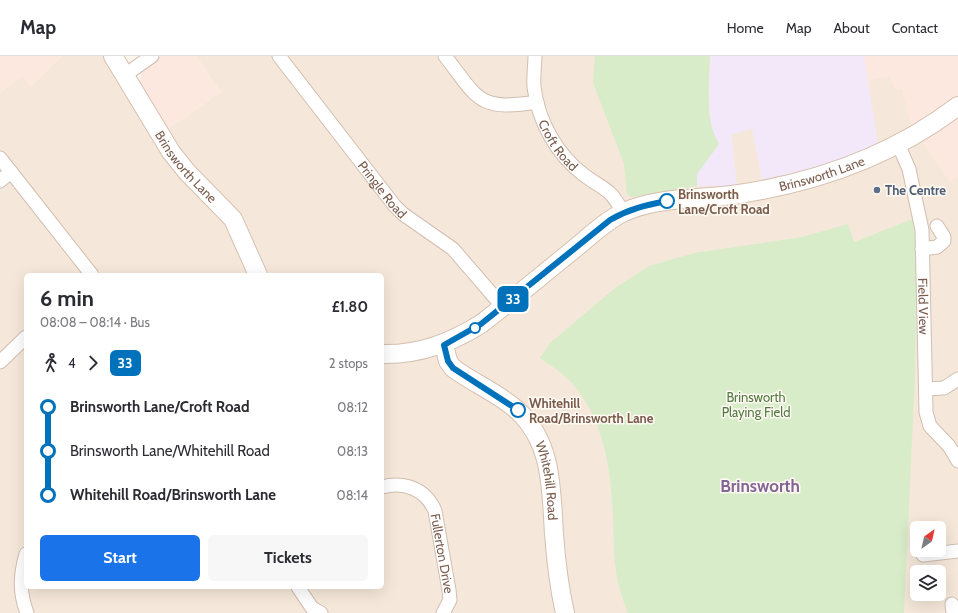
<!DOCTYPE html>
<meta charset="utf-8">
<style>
:root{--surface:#fff;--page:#f7f7f7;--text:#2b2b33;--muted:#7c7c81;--line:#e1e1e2;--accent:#1a73e8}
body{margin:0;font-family:Cabin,sans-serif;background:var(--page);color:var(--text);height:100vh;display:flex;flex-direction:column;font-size:15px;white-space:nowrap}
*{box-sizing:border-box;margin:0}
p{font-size:13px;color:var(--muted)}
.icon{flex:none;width:22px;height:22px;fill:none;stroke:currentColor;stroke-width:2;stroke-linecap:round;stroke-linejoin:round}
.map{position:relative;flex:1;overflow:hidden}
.side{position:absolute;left:24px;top:217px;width:360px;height:316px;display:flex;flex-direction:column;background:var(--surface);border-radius:6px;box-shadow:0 4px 16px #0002}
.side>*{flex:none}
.badge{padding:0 8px;border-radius:6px;font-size:14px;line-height:26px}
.needle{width:26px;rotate:34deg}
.controls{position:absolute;left:910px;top:465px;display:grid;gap:8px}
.controls a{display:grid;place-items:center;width:36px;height:36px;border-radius:6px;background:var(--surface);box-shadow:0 4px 16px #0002;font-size:20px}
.map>.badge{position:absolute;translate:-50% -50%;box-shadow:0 0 0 2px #fff}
.legs{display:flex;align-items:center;gap:6px;height:44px;padding:0 16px;font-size:13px}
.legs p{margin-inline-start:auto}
.headline{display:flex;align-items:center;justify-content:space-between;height:68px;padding:0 16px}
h1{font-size:22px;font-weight:800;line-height:30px}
.primary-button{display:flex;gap:8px;margin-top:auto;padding:8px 16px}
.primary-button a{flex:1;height:46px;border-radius:6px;background:var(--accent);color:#fff;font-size:16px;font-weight:800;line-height:46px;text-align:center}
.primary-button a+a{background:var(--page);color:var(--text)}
ul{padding:0 16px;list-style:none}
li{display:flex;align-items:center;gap:14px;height:44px;font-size:15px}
li i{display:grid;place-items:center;width:6px;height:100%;margin:0 5px;background:currentColor}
li i::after{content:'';width:10px;height:10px;margin:-5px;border:3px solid;border-radius:50%;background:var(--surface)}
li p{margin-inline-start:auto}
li:first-child i{background:linear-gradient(#0000 50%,currentColor 0)}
li:last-child i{background:linear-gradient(currentColor 50%,#0000 0)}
header{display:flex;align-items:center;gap:24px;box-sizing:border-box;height:56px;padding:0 20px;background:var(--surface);border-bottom:1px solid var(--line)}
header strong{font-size:19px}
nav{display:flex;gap:22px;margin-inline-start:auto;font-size:14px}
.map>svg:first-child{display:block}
.residential{fill:#f5e8da;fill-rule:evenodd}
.commercial{fill:#fde8e0}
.education{fill:#f3e8fa}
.green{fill:#d8ecc9}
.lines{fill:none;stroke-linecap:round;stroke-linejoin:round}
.street-casing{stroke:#d1beb0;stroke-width:15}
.secondary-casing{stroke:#d6c0b0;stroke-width:20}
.street{stroke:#fff;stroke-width:13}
.secondary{stroke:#fff;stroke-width:18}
.line-1-casing{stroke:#fff;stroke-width:9}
.line-1{stroke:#0072bc;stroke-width:6}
.service-dot{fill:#5c6f8a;stroke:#fffaf3;stroke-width:1.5}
.stop-1-dot{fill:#fff;stroke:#0072bc;stroke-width:2}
.labels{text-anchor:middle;stroke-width:3;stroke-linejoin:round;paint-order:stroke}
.street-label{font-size:13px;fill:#7a5c4d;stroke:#fffaf3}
.service-label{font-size:13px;font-weight:bold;fill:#4e5e75;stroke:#fffaf3;text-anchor:start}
.stop-label{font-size:13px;font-weight:bold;fill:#7a5c4d;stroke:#fffaf3;text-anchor:start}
.park-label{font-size:13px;fill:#537a41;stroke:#fffaf3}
.district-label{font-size:17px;font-weight:bold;fill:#846695;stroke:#fffaf3}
</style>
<header>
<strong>Map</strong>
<nav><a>Home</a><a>Map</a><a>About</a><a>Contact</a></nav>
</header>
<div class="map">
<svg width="958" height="557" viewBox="0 0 958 557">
<rect width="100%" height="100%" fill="#fdf6ec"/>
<!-- residential -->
<path class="residential" d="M62,0H104L153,86L167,73L221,36L196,0H958V557H0V37L22,20L52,9ZM26,219H382V531H26ZM917,472H939V494H917ZM917,516H939V538H917Z"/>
<!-- commercial -->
<g class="commercial">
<polygon points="0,0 62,0 31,31 22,20 0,37"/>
<polygon points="161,0 196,0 221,36 167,73 140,26 141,19 145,11"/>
<polygon points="864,0 958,0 958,121 950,126 911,70 902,33 894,33 890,20 868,25"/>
</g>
<!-- education -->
<polygon class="education" points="710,0 864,0 878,87 840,106 762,124 752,73 731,79 737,130 697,130 697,118 719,88 711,72 709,40"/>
<!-- green -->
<g class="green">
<path d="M595,0H710C709,28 704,63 719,88L697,118V130L632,141L627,138L624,108L593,27Z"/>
<path d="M913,163L917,189L915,320L904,557H628C625,549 622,542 620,534C613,511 614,485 613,461C611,413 604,364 572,327C563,317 551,310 540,302L550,287L615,232L649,210L694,197L802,181L848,168L854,186Z"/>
</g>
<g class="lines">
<!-- street casing -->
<g class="street-casing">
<g id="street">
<path id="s1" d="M279,0L394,149L403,158L453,193L503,251"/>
<path d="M445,0C479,44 478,55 537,46"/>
<path id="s2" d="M535,0C535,10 533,21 534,31C538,65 557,99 584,119C605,135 610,131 623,157"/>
<polyline points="125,19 152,0"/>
<path id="s3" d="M898,88L909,113L922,174L926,356L930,370L949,390L958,405"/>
<polyline points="0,102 92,219"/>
<polyline points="0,125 11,116"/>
<polyline points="922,193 937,191 944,185 944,181 937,170"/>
<polyline points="0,306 26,281"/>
<polyline points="926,333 944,332 958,323"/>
<path id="s4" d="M382,431C404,425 426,433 435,455L449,534L450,544L443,557"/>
<path d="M26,498C20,519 19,536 27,557"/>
<polyline points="923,499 958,495"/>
<polyline points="298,531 312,552 321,557"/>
<polyline points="952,548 953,557"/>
</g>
</g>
<!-- secondary casing -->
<g class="secondary-casing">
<g id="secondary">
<path id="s5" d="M113,0L171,96L187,116L233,163L258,219"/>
<path id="s6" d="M444,289L448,305L453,312C473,327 498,337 517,354C553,387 551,433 554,478C556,505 559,531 565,557"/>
<path id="s7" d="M382,298C419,299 450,287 481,268C512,244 542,219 573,194C589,181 605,165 624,156C660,140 701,144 739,138C818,126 895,98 958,50"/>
</g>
</g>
<!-- street -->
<use href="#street" class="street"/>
<!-- secondary -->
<use href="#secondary" class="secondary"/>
</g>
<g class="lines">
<!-- line-1 casing -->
<g class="line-1-casing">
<path id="line-1" d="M518,354L453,312L448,305L444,289L481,268L610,164C629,153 646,149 667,145"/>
</g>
<!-- line-1 -->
<use href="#line-1" class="line-1"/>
</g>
<!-- markers -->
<circle class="service-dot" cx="877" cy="134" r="4"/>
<g class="stop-1-dot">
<circle cx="667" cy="145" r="7"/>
<circle cx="475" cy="272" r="5"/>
<circle cx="518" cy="354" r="7"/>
</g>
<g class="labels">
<!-- street labels -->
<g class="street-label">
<text dy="5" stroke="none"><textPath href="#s2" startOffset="95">Croft Road</textPath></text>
<text dy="5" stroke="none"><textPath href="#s5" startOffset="133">Brinsworth Lane</textPath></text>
<text dy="5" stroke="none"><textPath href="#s7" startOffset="489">Brinsworth Lane</textPath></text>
<text dy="5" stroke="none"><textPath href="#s1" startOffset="169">Pringle Road</textPath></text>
<text dy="5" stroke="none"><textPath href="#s3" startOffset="166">Field View</textPath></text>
<text dy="5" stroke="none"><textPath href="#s6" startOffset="181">Whitehill Road</textPath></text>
<text dy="5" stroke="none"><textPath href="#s4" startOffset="107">Fullerton Drive</textPath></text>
</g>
<!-- service labels -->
<g class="service-label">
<text x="885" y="139">The Centre</text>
</g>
<!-- stop labels -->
<g class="stop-label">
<text x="678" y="143">Brinsworth<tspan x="678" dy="15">Lane/Croft Road</tspan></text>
<text x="529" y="352">Whitehill<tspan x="529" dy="15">Road/Brinsworth Lane</tspan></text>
</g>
<!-- park labels -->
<g class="park-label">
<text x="756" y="346">Brinsworth<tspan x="756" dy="15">Playing Field</tspan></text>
</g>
<!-- district labels -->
<g class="district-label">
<text x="760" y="436">Brinsworth</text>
</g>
</g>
</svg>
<div class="controls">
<a><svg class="needle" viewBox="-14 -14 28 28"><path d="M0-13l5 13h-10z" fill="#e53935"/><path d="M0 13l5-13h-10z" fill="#7c7c81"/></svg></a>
<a><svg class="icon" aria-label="layers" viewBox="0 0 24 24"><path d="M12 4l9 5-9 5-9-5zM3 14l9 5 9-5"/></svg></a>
</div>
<b class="badge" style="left:513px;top:243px;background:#0072bc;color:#fff">33</b>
<section class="side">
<div class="headline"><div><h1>6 min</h1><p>08:08 – 08:14 · Bus</p></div><b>£1.80</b></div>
<div class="legs"><svg class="icon" aria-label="walk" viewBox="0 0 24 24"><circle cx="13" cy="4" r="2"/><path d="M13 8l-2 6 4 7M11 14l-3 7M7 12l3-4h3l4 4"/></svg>4<svg class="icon" aria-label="forward" viewBox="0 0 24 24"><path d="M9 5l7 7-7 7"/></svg><b class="badge" style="background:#0072bc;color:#fff">33</b><p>2 stops</p></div>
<ul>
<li><i style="color:#0072bc"></i><b>Brinsworth Lane/Croft Road</b><p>08:12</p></li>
<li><i style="color:#0072bc"></i><span>Brinsworth Lane/Whitehill Road</span><p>08:13</p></li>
<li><i style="color:#0072bc"></i><b>Whitehill Road/Brinsworth Lane</b><p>08:14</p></li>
</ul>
<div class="primary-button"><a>Start</a><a>Tickets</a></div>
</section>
</div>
